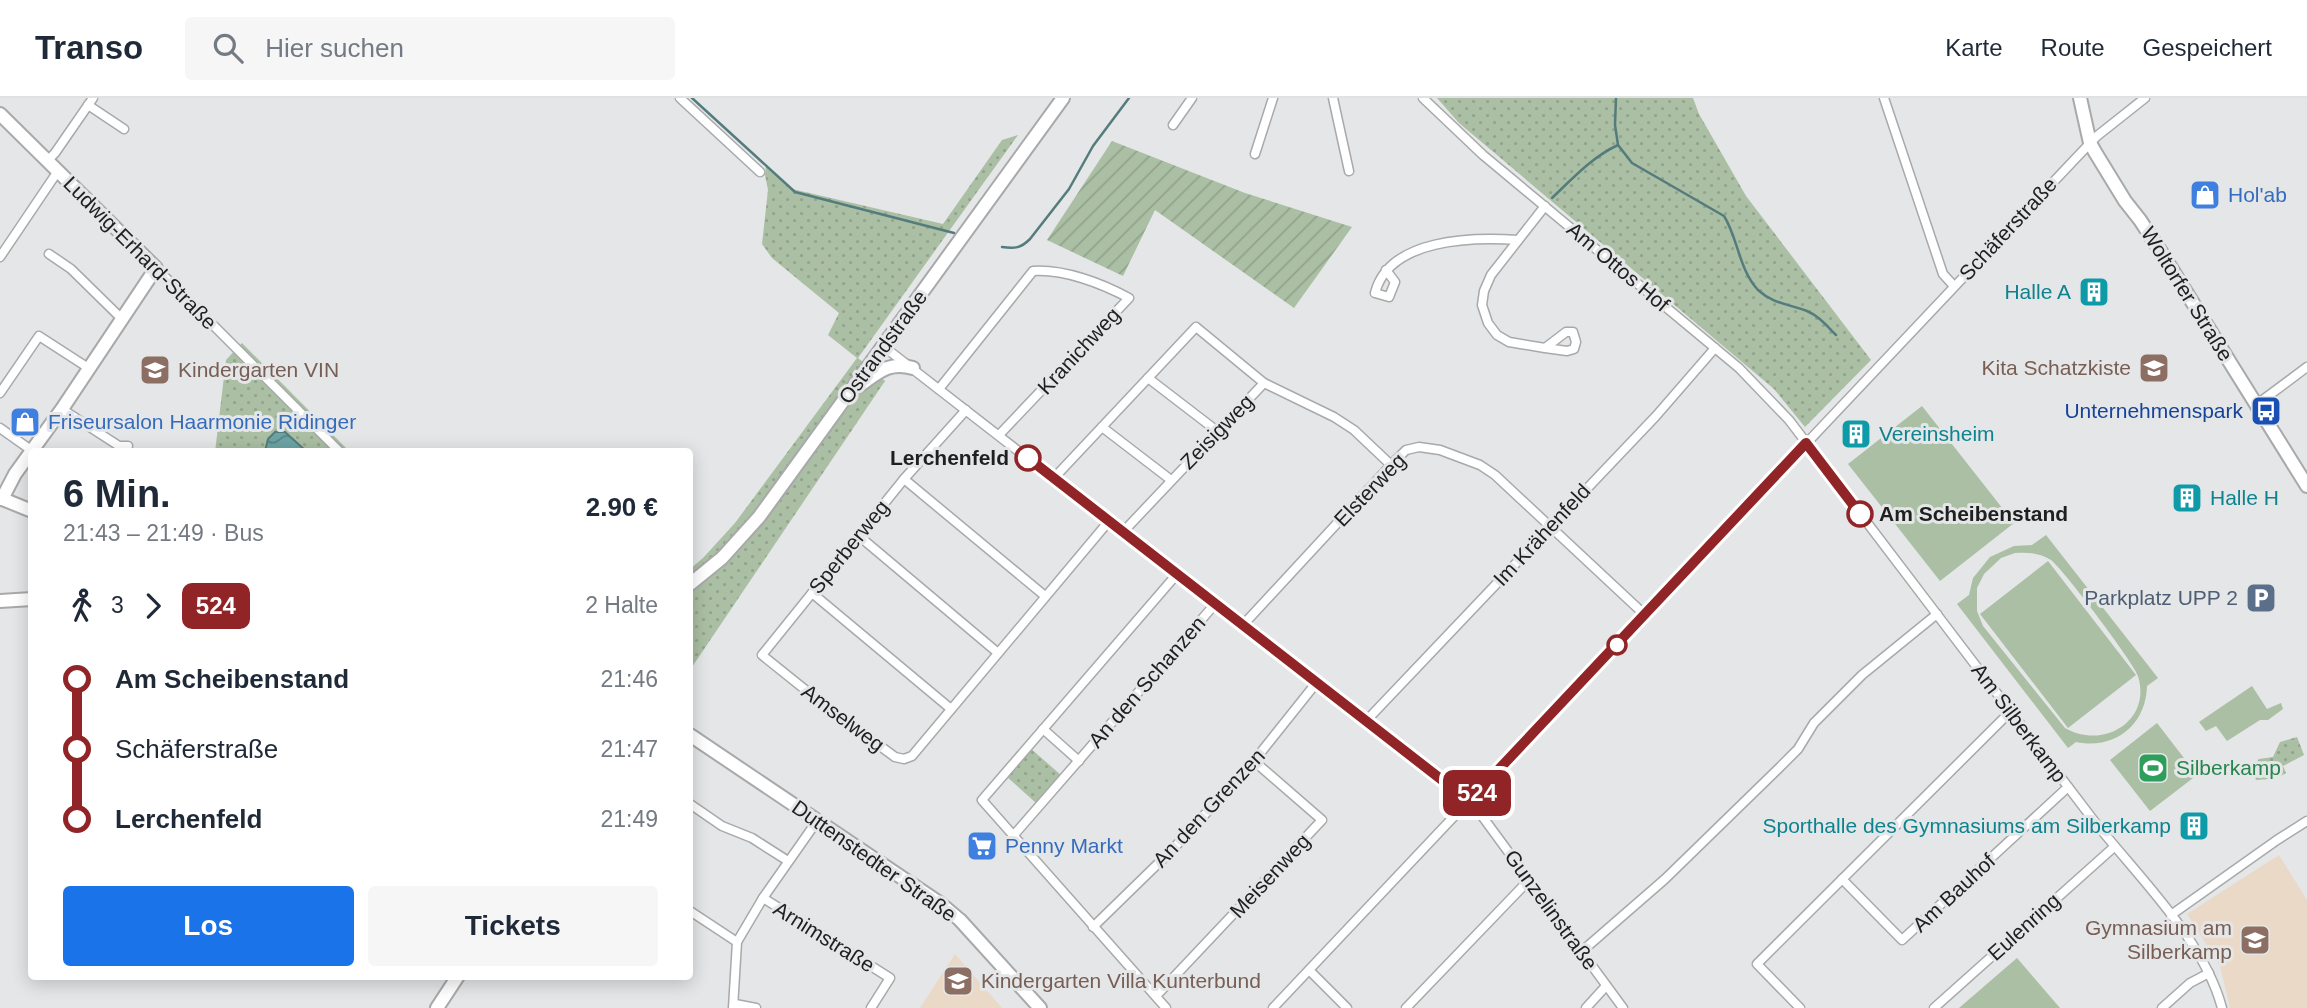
<!DOCTYPE html>
<html lang="de">
<meta charset="utf-8">
<style>
:root{--surface:#fff;--page:#f6f6f7;--text:#1f2937;--muted:#747a83;--line:#e0e1e3;--accent:#1a73e8}
body{margin:0;font-family:Helvetica,sans-serif;background:var(--page);color:var(--text);height:100vh;display:flex;flex-direction:column;font-size:26px;white-space:nowrap}
*{box-sizing:border-box;margin:0}
p{font-size:23px;color:var(--muted)}
.icon{flex:none;width:38px;height:38px;fill:none;stroke:currentColor;stroke-width:2;stroke-linecap:round;stroke-linejoin:round}
.map{position:relative;flex:1;overflow:hidden}
.drawer{position:absolute;left:28px;top:350px;width:665px;height:532px;display:flex;flex-direction:column;background:var(--surface);border-radius:7px;box-shadow:0 4px 18px #0003}
.drawer>*{flex:none}
.badge{padding:0 14px;border-radius:10px;font-size:24px;line-height:46px}
.map>.badge{position:absolute;translate:-50% -50%;box-shadow:0 0 0 4px #fff}
.legs{display:flex;align-items:center;gap:10px;height:77px;padding:0 35px;font-size:23px}
.legs p{margin-inline-start:auto}
.overview{display:flex;align-items:center;justify-content:space-between;height:119px;padding:0 35px}
h1{font-size:38px;font-weight:600;line-height:52px}
.button{display:flex;gap:14px;margin-top:auto;padding:14px 35px}
.button a{flex:1;height:80px;border-radius:7px;background:var(--accent);color:#fff;font-size:28px;font-weight:600;line-height:80px;text-align:center}
.button a+a{background:var(--page);color:var(--text)}
ul{padding:0 35px;list-style:none}
li{display:flex;align-items:center;gap:24px;height:70px;font-size:26px}
li i{display:grid;place-items:center;width:10px;height:100%;margin:0 9px;background:currentColor}
li i::after{content:'';width:18px;height:18px;margin:-9px;border:5px solid;border-radius:50%;background:var(--surface)}
li p{margin-inline-start:auto}
li:first-child i{background:linear-gradient(#0000 50%,currentColor 0)}
li:last-child i{background:linear-gradient(currentColor 50%,#0000 0)}
header{display:flex;align-items:center;gap:42px;box-sizing:border-box;height:98px;padding:0 35px;background:var(--surface);border-bottom:2px solid var(--line)}
header strong{font-size:33px}
nav{display:flex;gap:38px;margin-inline-start:auto;font-size:24px}
.search{width:490px;height:63px;background:var(--page);display:flex;align-items:center;gap:18px;box-sizing:border-box;padding:0 24px;border-radius:7px;color:var(--muted);font-size:26px}
.map>svg:first-child{display:block}
.education{fill:#ead9c7}
.grass{fill:url(#grass-dots)}
.garden{fill:url(#garden-furrows)}
.pitch{fill:#aabfa3;fill-rule:evenodd}
.water{fill:url(#water-waves);stroke:#557c7d;stroke-width:2}
.lines{fill:none;stroke-linecap:round;stroke-linejoin:round}
.stream{stroke:#557c7d;stroke-width:2.5}
.street-casing{stroke:#a8a9aa;stroke-width:11}
.secondary-casing{stroke:#a8a9aa;stroke-width:16}
.street{stroke:#fff;stroke-width:8}
.secondary{stroke:#fff;stroke-width:12}
.line-1-casing{stroke:#fff;stroke-width:16}
.line-1{stroke:#912426;stroke-width:10}
.stop-1-dot{fill:#fff;stroke:#912426;stroke-width:3.5}
.labels{text-anchor:middle;stroke-width:6;stroke-linejoin:round;paint-order:stroke}
.shop-label{font-size:21px;fill:#366cbe;stroke:#e4e6e7;text-anchor:start}
.street-label{font-size:21px;fill:#1f1f20;stroke:#e4e6e7}
.culture-label{font-size:21px;fill:#0d838f;stroke:#e4e6e7;text-anchor:end}
.education-label{font-size:21px;fill:#785e54;stroke:#e4e6e7;text-anchor:end}
.transit-label{font-size:21px;fill:#164399;stroke:#e4e6e7;text-anchor:end}
.stop-label{font-size:21px;font-weight:bold;fill:#1f1f20;stroke:#e4e6e7;text-anchor:end}
.service-label{font-size:21px;fill:#4e5e75;stroke:#e4e6e7;text-anchor:end}
.leisure-label{font-size:21px;fill:#27864d;stroke:#e4e6e7;text-anchor:start}
</style>
<header>
<strong>Transo</strong>
<div class="search"><svg class="icon" aria-label="search" viewBox="0 0 24 24"><circle cx="10" cy="10" r="6"/><path d="M15 15l6 6"/></svg>Hier suchen</div>
<nav><a>Karte</a><a>Route</a><a>Gespeichert</a></nav>
</header>
<div class="map">
<svg width="2307" height="910" viewBox="0 0 2307 910">
<defs>
<pattern id="grass-dots" width="8" height="8" patternUnits="userSpaceOnUse" patternTransform="scale(1.75)"><rect width="8" height="8" fill="#aabfa3"/><path d="M2 2h.1M6 6h.1" fill="none" stroke="#92a48c" stroke-width="1.8" stroke-linecap="round"/></pattern>
<pattern id="garden-furrows" width="10" height="10" patternUnits="userSpaceOnUse" patternTransform="scale(1.75)"><rect width="10" height="10" fill="#aabfa3"/><path d="M-1 1l2-2M0 10L10 0M9 11l2-2" fill="none" stroke="#92a48c"/></pattern>
<pattern id="water-waves" width="16" height="10" patternUnits="userSpaceOnUse" patternTransform="scale(1.75)"><rect width="16" height="10" fill="#6ca4a5"/><path d="M0 5q4-4 8 0t8 0" fill="none" stroke="#588586"/></pattern>
</defs>
<rect width="100%" height="100%" fill="#e4e6e7"/>
<!-- education -->
<g class="education">
<polygon points="2279,757 2307,802 2307,910 2230,910 2220,868 2187,816"/>
<polygon points="955,856 1002,910 920,910"/>
</g>
<!-- grass -->
<g class="grass">
<polygon points="1437,0 1693,0 1699,16 1746,98 1871,262 1805,329 1774,291 1459,25"/>
<polygon points="1018,37 858,260 885,283 690,572 690,471 703,460 735,425 857,260 828,237 839,215 772,160 762,146 768,92 765,77 766,67 792,91 943,126 1002,42"/>
<polygon points="242,245 349,353 215,354 226,262"/>
<polygon points="2297,639 2304,657 2283,668 2286,675 2279,679 2273,670 2269,672 2268,681 2256,682 2252,670 2259,661 2273,659 2280,644"/>
<polygon points="1030,650 1061,677 1036,705 1006,678"/>
</g>
<!-- garden -->
<polygon class="garden" points="1112,43 1245,95 1352,129 1294,210 1155,112 1123,178 1047,142"/>
<!-- pitch -->
<g class="pitch">
<polygon points="1922,308 2014,425 1940,483 1848,366"/>
<path d="M2046,437L2158,580L2147,588C2146,627 2115,652 2076,644L2068,650L1957,506L1969,497L1973,480L1990,459L2014,448L2032,447ZM2015,455C2028,454 2040,455 2051,462C2063,471 2134,565 2138,578C2152,623 2103,652 2065,630L1983,528L1977,513V490L1984,476L2001,460Z"/>
<polygon points="2048,463 2136,577 2068,630 1980,516"/>
<polygon points="2252,588 2267,611 2281,605 2283,611 2268,622 2260,622 2227,643 2216,628 2206,633 2199,624"/>
<polygon points="2157,625 2197,677 2150,713 2110,662"/>
<polygon points="2017,860 2060,910 1959,910"/>
</g>
<!-- water -->
<polygon class="water" points="275,334 285,334 306,353 265,353 268,341"/>
<g class="lines">
<!-- stream -->
<g class="stream">
<polyline points="692,0 795,94 954,135"/>
<path d="M1616,0L1615,27L1618,47L1632,65L1724,118C1738,140 1739,172 1758,192C1773,206 1789,206 1807,213C1819,218 1827,228 1836,237"/>
<path d="M1552,100C1572,81 1592,59 1618,47"/>
<path d="M1002,149C1015,151 1021,150 1030,141L1069,91L1093,48L1129,0"/>
</g>
<!-- street casing -->
<g class="street-casing">
<g id="street">
<polyline points="680,0 760,74"/>
<polyline points="1333,0 1349,73"/>
<path d="M1423,0L1483,57L1739,270L1789,322C1890,454 1990,587 2091,719C2135,776 2203,839 2222,910"/>
<polyline points="1884,0 1943,176 1954,188"/>
<polyline points="88,7 124,31"/>
<polyline points="1173,27 1192,0"/>
<polyline points="1255,56 1273,0"/>
<polyline points="47,63 55,55 93,0"/>
<polyline points="49,156 71,171 123,222"/>
<polyline points="0,159 58,73"/>
<polyline points="156,170 340,354"/>
<path d="M1386,172L1395,184L1389,199L1375,195C1389,140 1473,139 1518,142"/>
<polyline points="883,248 1469,703 1482,718 1623,910"/>
<polyline points="1545,250 1567,253 1574,251 1576,244 1573,234 1566,234 1545,250 1509,244 1497,237 1488,225 1482,207 1484,193 1491,177 1545,108"/>
<polyline points="1148,280 1217,333"/>
<path d="M939,291L1033,173C1064,171 1101,185 1129,200L999,337"/>
<polyline points="0,295 39,238 90,271"/>
<polyline points="2256,307 2307,269"/>
<polyline points="62,311 119,348 128,348"/>
<polyline points="966,312 904,381 762,557 823,606 895,659 904,661 912,658 1109,423"/>
<polyline points="1102,329 1171,382"/>
<polyline points="0,330 31,352"/>
<polyline points="1054,380 1196,229 1264,285"/>
<polyline points="904,381 1045,498"/>
<polyline points="1123,434 1264,285 1334,319 1354,332 1391,367"/>
<polyline points="859,438 998,555"/>
<polyline points="812,495 951,611"/>
<polyline points="1243,527 1391,367 1406,352 1419,349 1440,352 1480,367 1495,377 1645,517"/>
<polyline points="1367,622 1656,318 1715,250"/>
<polyline points="1043,631 1079,663"/>
<polyline points="690,706 722,728 752,740 788,763"/>
<polyline points="1013,738 1215,506"/>
<polyline points="1842,781 1902,842 2068,689"/>
<polyline points="763,800 890,880 871,910"/>
<polyline points="690,813 737,844"/>
<polyline points="2171,817 2277,742 2307,723"/>
<polyline points="1093,829 1173,751 1254,663 1317,584"/>
<polyline points="1581,854 1665,781 1779,670 1798,651 1814,625 1862,577 1937,516"/>
<polyline points="1309,872 1347,910"/>
<polyline points="1156,898 1322,722 1254,663"/>
<polyline points="735,906 756,910"/>
<polyline points="733,910 737,844 763,800 817,723"/>
<polyline points="1166,910 982,702 1177,476"/>
<polyline points="1273,910 2076,60 2097,38 2145,0"/>
<polyline points="1406,910 1529,782"/>
<polyline points="1586,910 1606,888"/>
<polyline points="1800,910 1757,866 2011,613"/>
<polyline points="1934,910 2114,749"/>
<polyline points="2162,910 2190,885 2209,875"/>
</g>
</g>
<!-- secondary casing -->
<g class="secondary-casing">
<g id="secondary">
<polyline points="2080,0 2090,45 2095,54 2125,103 2140,122 2163,157 2307,388"/>
<polyline points="0,16 156,170 62,311 15,376 2,401"/>
<path d="M859,288C878,275 888,263 913,270"/>
<polyline points="0,400 32,413"/>
<polyline points="690,486 722,460 759,419 1063,0"/>
<polyline points="0,503 32,501"/>
<polyline points="690,637 941,806 960,822 1040,910"/>
<polyline points="437,910 458,878"/>
</g>
</g>
<!-- street -->
<use href="#street" class="street"/>
<!-- secondary -->
<use href="#secondary" class="secondary"/>
</g>
<g class="lines">
<!-- line-1 casing -->
<g class="line-1-casing">
<polyline id="line-1" points="1028,360 1469,703 1806,345 1860,416"/>
</g>
<!-- line-1 -->
<use href="#line-1" class="line-1"/>
</g>
<!-- icons -->
<defs>
<g id="shop-square" transform="scale(1.575)"><rect x="-9" y="-9" width="18" height="18" rx="4" fill="#3f7fe0" stroke="#e4e6e7"/><path d="M-5-2.5h2.3a2.7 3.5 0 0 1 5.4 0H5L5.5 6h-11ZM-1.5-2.5h3a1.5 2.3 0 0 0-3 0Z" fill="#fff"/></g>
<g id="building-square" transform="scale(1.575)"><rect x="-9" y="-9" width="18" height="18" rx="4" fill="#0f9aa8" stroke="#e4e6e7"/><path d="M-4-6H4V6H1V3H-1V6H-4ZM-2.5-4.3h1.7v1.8h-1.7ZM.8-4.3h1.7v1.8H.8ZM-2.5-1h1.7V.8h-1.7ZM.8-1h1.7V.8H.8Z" fill="#fff"/></g>
<g id="school-square" transform="scale(1.575)"><rect x="-9" y="-9" width="18" height="18" rx="4" fill="#8d6e63" stroke="#e4e6e7"/><path d="M0-5L7-2L0 1L-7-2ZM-4 1L0 2.5L4 1V4Q0 6-4 4Z" fill="#fff"/></g>
<g id="bus-square" transform="scale(1.575)"><rect x="-9" y="-9" width="18" height="18" rx="4" fill="#1a4fb4" stroke="#e4e6e7"/><path d="M-5-6H5V4H4V6H2V4H-2V6H-4V4H-5ZM-3.5-4V0h7V-4ZM-3.5 1.2v1.5H-2V1.2ZM2 1.2v1.5H3.5V1.2Z" fill="#fff"/></g>
<g id="parking-square" transform="scale(1.575)"><rect x="-9" y="-9" width="18" height="18" rx="4" fill="#5c6f8a" stroke="#e4e6e7"/><path d="M-3.5-5.5H1a3.5 3.5 0 0 1 0 7H-1V5.5H-3.5ZM-1-3.4V-.6H.8a1.4 1.4 0 0 0 0-2.8Z" fill="#fff"/></g>
<g id="stadium-square" transform="scale(1.575)"><rect x="-9" y="-9" width="18" height="18" rx="4" fill="#2e9e5b" stroke="#e4e6e7"/><path d="M0-5a6.5 5 0 1 0 0 10a6.5 5 0 1 0 0-10ZM-3.5-1.8h7v3.6h-7Z" fill="#fff"/></g>
<g id="supermarket-square" transform="scale(1.575)"><rect x="-9" y="-9" width="18" height="18" rx="4" fill="#3f7fe0" stroke="#e4e6e7"/><path d="M-6-5.5h2.5l.6 2H6L4.5 2H-2.5L-4.4-4H-6ZM-1.5 3.2a1.3 1.3 0 1 0 .1 0ZM3 3.2a1.3 1.3 0 1 0 .1 0Z" fill="#fff"/></g>
</defs>
<g fill-rule="evenodd">
<use href="#shop-square" x="2205" y="97"/>
<use href="#building-square" x="2094" y="194"/>
<use href="#school-square" x="2154" y="270"/>
<use href="#school-square" x="155" y="272"/>
<use href="#bus-square" x="2266" y="313"/>
<use href="#shop-square" x="25" y="324"/>
<use href="#building-square" x="1856" y="336"/>
<use href="#building-square" x="2187" y="400"/>
<use href="#parking-square" x="2261" y="500"/>
<use href="#stadium-square" x="2153" y="670"/>
<use href="#building-square" x="2194" y="728"/>
<use href="#supermarket-square" x="982" y="748"/>
<use href="#school-square" x="2255" y="842"/>
<use href="#school-square" x="958" y="883"/>
</g>
<!-- markers -->
<g class="stop-1-dot">
<circle cx="1028" cy="360" r="12"/>
<circle cx="1860" cy="416" r="12"/>
<circle cx="1617" cy="547" r="9"/>
</g>
<g class="labels">
<!-- shop labels -->
<g class="shop-label">
<text x="2228" y="104">Hol'ab</text>
<text x="48" y="331">Friseursalon Haarmonie Ridinger</text>
<text x="1005" y="755">Penny Markt</text>
</g>
<!-- street labels -->
<g class="street-label">
<text transform="translate(2008 131) rotate(-47)" y="7">Schäferstraße</text>
<text transform="translate(140 155) rotate(45)" y="7">Ludwig-Erhard-Straße</text>
<text transform="translate(1618 169) rotate(40)" y="7">Am Ottos Hof</text>
<text transform="translate(2187 196) rotate(58)" y="7">Woltorfer Straße</text>
<text transform="translate(883 249) rotate(-54)" y="7">Ostrandstraße</text>
<text transform="translate(1079 253) rotate(-47)" y="7">Kranichweg</text>
<text transform="translate(1217 334) rotate(-46)" y="7">Zeisigweg</text>
<text transform="translate(1370 392) rotate(-46)" y="7">Elsterweg</text>
<text transform="translate(1542 437) rotate(-47)" y="7">Im Krähenfeld</text>
<text transform="translate(849 449) rotate(-51)" y="7">Sperberweg</text>
<text transform="translate(1147 584) rotate(-49)" y="7">An den Schanzen</text>
<text transform="translate(843 620) rotate(37)" y="7">Amselweg</text>
<text transform="translate(2019 625) rotate(53)" y="7">Am Silberkamp</text>
<text transform="translate(1209 710) rotate(-47)" y="7">An den Grenzen</text>
<text transform="translate(874 763) rotate(35)" y="7">Duttenstedter Straße</text>
<text transform="translate(1270 778) rotate(-47)" y="7">Meisenweg</text>
<text transform="translate(1954 795) rotate(-43)" y="7">Am Bauhof</text>
<text transform="translate(1551 812) rotate(54)" y="7">Gunzelinstraße</text>
<text transform="translate(2024 829) rotate(-42)" y="7">Eulenring</text>
<text transform="translate(824 839) rotate(32)" y="7">Arnimstraße</text>
</g>
<!-- culture labels -->
<g class="culture-label">
<text x="2071" y="201">Halle A</text>
<text x="1879" y="343" text-anchor="start">Vereinsheim</text>
<text x="2210" y="407" text-anchor="start">Halle H</text>
<text x="2171" y="735">Sporthalle des Gymnasiums am Silberkamp</text>
</g>
<!-- education labels -->
<g class="education-label">
<text x="2131" y="277">Kita Schatzkiste</text>
<text x="178" y="279" text-anchor="start">Kindergarten VIN</text>
<text x="2232" y="837">Gymnasium am<tspan x="2232" dy="24">Silberkamp</tspan></text>
<text x="981" y="890" text-anchor="start">Kindergarten Villa Kunterbund</text>
</g>
<!-- transit labels -->
<g class="transit-label">
<text x="2243" y="320">Unternehmenspark</text>
</g>
<!-- stop labels -->
<g class="stop-label">
<text x="1009" y="367">Lerchenfeld</text>
<text x="1879" y="423" text-anchor="start">Am Scheibenstand</text>
</g>
<!-- service labels -->
<g class="service-label">
<text x="2238" y="507">Parkplatz UPP 2</text>
</g>
<!-- leisure labels -->
<g class="leisure-label">
<text x="2176" y="677">Silberkamp</text>
</g>
</g>
</svg>
<b class="badge" style="left:1477px;top:695px;background:#912426;color:#fff">524</b>
<section class="drawer">
<div class="overview"><div><h1>6 Min.</h1><p>21:43 – 21:49 · Bus</p></div><b>2.90 €</b></div>
<div class="legs"><svg class="icon" aria-label="walk" viewBox="0 0 24 24"><circle cx="13" cy="4" r="2"/><path d="M13 8l-2 6 4 7M11 14l-3 7M7 12l3-4h3l4 4"/></svg>3<svg class="icon" aria-label="forward" viewBox="0 0 24 24"><path d="M9 5l7 7-7 7"/></svg><b class="badge" style="background:#912426;color:#fff">524</b><p>2 Halte</p></div>
<ul>
<li><i style="color:#912426"></i><b>Am Scheibenstand</b><p>21:46</p></li>
<li><i style="color:#912426"></i><span>Schäferstraße</span><p>21:47</p></li>
<li><i style="color:#912426"></i><b>Lerchenfeld</b><p>21:49</p></li>
</ul>
<div class="button"><a>Los</a><a>Tickets</a></div>
</section>
</div>
